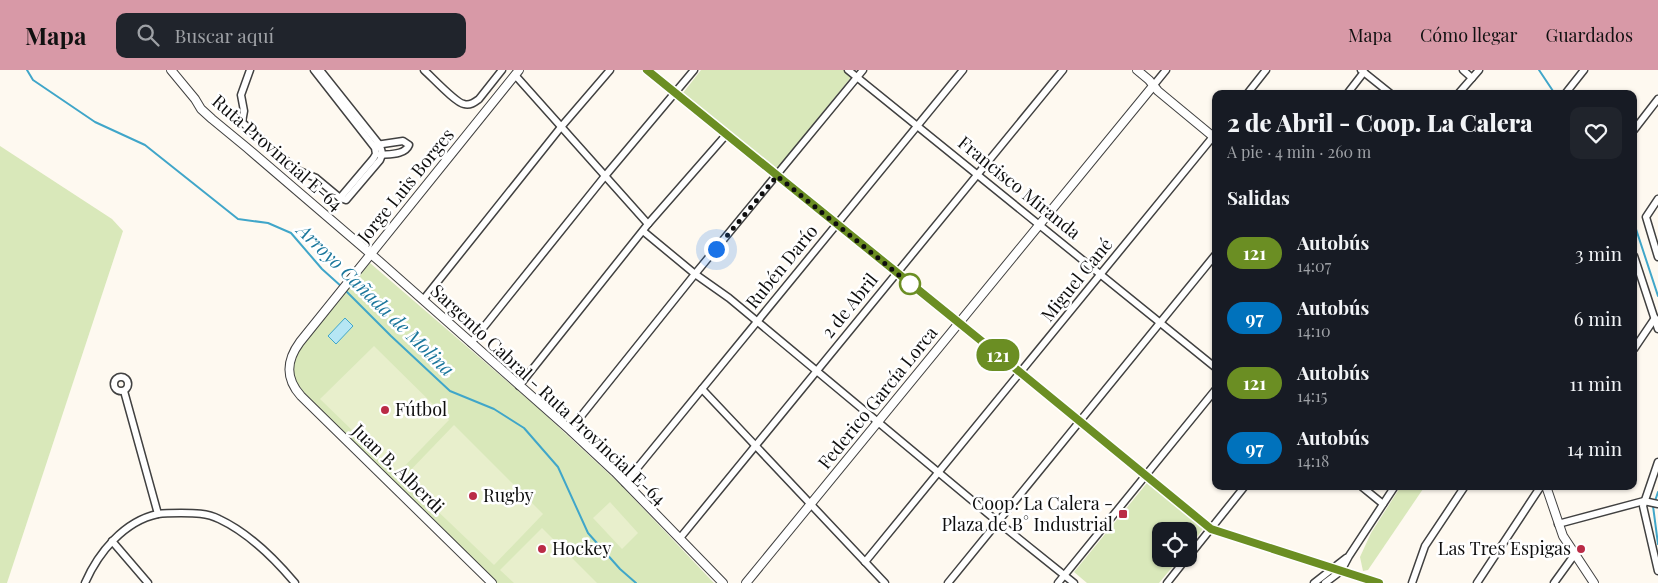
<!DOCTYPE html>
<html lang="es">
<meta charset="utf-8">
<style>
:root{--surface:#171b24;--page:#20242c;--text:#f1f3f6;--muted:#9ea1a6;--accent:#d899a7}
body{margin:0;font-family:"Playfair Display",serif;background:var(--page);color:var(--text);height:100vh;display:flex;flex-direction:column;font-size:19px;white-space:nowrap}
*{box-sizing:border-box;margin:0}
p{font-size:16px;color:var(--muted)}
.icon{flex:none;width:28px;height:28px;fill:none;stroke:currentColor;stroke-width:2;stroke-linecap:round;stroke-linejoin:round}
.map{position:relative;flex:1;overflow:hidden}
.sheet{position:absolute;left:1212px;top:20px;width:425px;height:400px;display:flex;flex-direction:column;background:var(--surface);border-radius:10px;box-shadow:0 1px 4px #0004}
.sheet>*{flex:none}
.badge{padding:0 10px;border-radius:16px;font-size:18px;line-height:32px}
.fabs{position:absolute;left:1152px;top:452px;display:grid;gap:10px}
.fabs a{display:grid;place-items:center;width:45px;height:45px;border-radius:10px;background:var(--surface);box-shadow:0 1px 4px #0004;font-size:25px}
.you{position:absolute;width:25px;height:25px;margin:-12px;border:4px solid #fff;border-radius:50%;background:#1a73e8;box-shadow:0 0 0 8px #1a73e833}
.map>.badge{position:absolute;translate:-50% -50%;box-shadow:0 0 0 2px #fff}
h2{padding:0 15px;font-size:19px;line-height:45px}
.round{display:grid;place-items:center;flex:none;width:52px;height:52px;border-radius:10px;background:var(--page)}
.headline{display:flex;align-items:center;justify-content:space-between;height:85px;padding:0 15px}
h1{font-size:24px;font-weight:800;line-height:38px}
ul{padding:0;list-style:none}
li{display:flex;align-items:center;gap:15px;height:65px;padding:0 15px}
li div{flex:1}
li b{display:block;font-size:19px}
li em{font-style:normal}
li .badge{min-width:55px;font-weight:700;text-align:center}
header{display:flex;align-items:center;gap:30px;box-sizing:border-box;height:70px;padding:0 25px;background:var(--accent);color:#111}
header strong{font-size:24px}
nav{display:flex;gap:28px;margin-inline-start:auto;font-size:18px}
.search{width:350px;height:45px;background:var(--page);display:flex;align-items:center;gap:12px;box-sizing:border-box;padding:0 18px;border-radius:10px;color:var(--muted);font-size:19px}
.map>svg:first-child{display:block}
.green{fill:#d9e8ba}
.pitch{fill:#e8efcc}
.water{fill:#b6e6f4;stroke:#40a6c9}
.lines{fill:none;stroke-linecap:round;stroke-linejoin:round}
.stream{stroke:#40a6c9;stroke-width:2}
.minor-casing{stroke:#414141;stroke-width:9}
.tertiary-casing{stroke:#414141;stroke-width:10}
.minor{stroke:#fff;stroke-width:6}
.tertiary{stroke:#fff;stroke-width:8}
.line-casing{stroke:#fff;stroke-width:11}
.line{stroke:#6b8e23;stroke-width:8}
.walk{stroke:#0e0e0e;stroke-width:5;stroke-dasharray:0 9}
.stop-dot{fill:#fff;stroke:#6b8e23;stroke-width:2.5}
.poi-dot{fill:#ba2b46;stroke:#fff;stroke-width:2}
.labels{text-anchor:middle;stroke-width:5;stroke-linejoin:round;paint-order:stroke}
.street-label{font-size:18px;fill:#0e0e0e;stroke:#fff}
.poi-label{font-size:18px;fill:#0e0e0e;stroke:#fff;text-anchor:start}
.water-label{font-size:19px;font-style:italic;fill:#1b779c;stroke:#fff}
</style>
<header>
<strong>Mapa</strong>
<div class="search"><svg class="icon" aria-label="search" viewBox="0 0 24 24"><circle cx="10" cy="10" r="6"/><path d="M15 15l6 6"/></svg>Buscar aquí</div>
<nav><a>Mapa</a><a>Cómo llegar</a><a>Guardados</a></nav>
</header>
<div class="map">
<svg width="1658" height="513" viewBox="0 0 1658 513">
<rect width="100%" height="100%" fill="#fef9f0"/>
<!-- green -->
<g class="green">
<polygon points="701,0 844,0 852,6 777,99 683,23"/>
<polygon points="0,76 112,149 123,161 7,513 0,513"/>
<path d="M370,193L537,337L620,414L714,513H497L303,324C290,303 287,295 302,274Z"/>
<polygon points="1147,413 1203,459 1189,477 1189,461 1161,461 1161,489 1179,489 1159,513 1087,513 1074,502"/>
<polygon points="1401,416 1425,416 1368,500 1363,501 1360,487 1371,463"/>
</g>
<!-- pitch -->
<g class="pitch">
<polygon points="374,276 449,350 397,404 320,329"/>
<polygon points="454,355 543,444 494,495 403,408"/>
<polygon points="610,432 638,463 622,479 593,448"/>
<polygon points="542,458 597,513 514,513 500,500"/>
</g>
<!-- water -->
<polygon class="water" points="345,248 353,256 336,274 328,266"/>
<g class="lines">
<!-- stream -->
<g class="stream">
<polyline points="27,0 33,10 95,52 145,75 238,149 268,153 291,163 322,199 342,217"/>
<polyline points="1539,0 1555,24"/>
<polyline points="1634,153 1658,226"/>
<polyline points="345,220 391,266 450,321 494,339 524,358 558,397 588,463 620,499 636,513"/>
<polyline points="1655,431 1658,422"/>
<polyline points="1653,436 1658,474"/>
</g>
<!-- minor casing -->
<g class="minor-casing">
<g id="minor">
<path d="M250,0L241,25L244,41L242,52L244,54L297,100L316,108L340,128L346,130L380,90C383,84 382,81 379,74L320,0"/>
<polyline points="314,0 375,78 376,84 373,89 340,128"/>
<path d="M424,0C432,7 456,33 464,34C470,36 475,32 479,29L502,0"/>
<polyline points="647,0 1021,303 1211,459 1379,513"/>
<polyline points="848,0 1216,298"/>
<polyline points="1361,0 1391,24"/>
<polyline points="1463,0 1472,8"/>
<polyline points="515,5 648,154"/>
<polyline points="1153,16 1166,0"/>
<polyline points="1247,24 1266,0"/>
<polyline points="1347,24 1364,2"/>
<polyline points="1458,24 1479,0"/>
<polyline points="1565,24 1584,0"/>
<polyline points="1634,60 1658,29"/>
<path d="M376,75L403,71L409,75C405,85 390,84 380,85"/>
<polyline points="1658,129 1646,147 1658,187"/>
<polyline points="643,161 695,204 729,228 998,452 1074,513"/>
<polyline points="1634,186 1658,259"/>
<polyline points="423,230 561,57 610,0"/>
<polyline points="471,273 605,106 694,0"/>
<polyline points="1634,279 1655,248"/>
<circle cx="121" cy="314" r="7"/>
<polyline points="519,316 648,154 726,65"/>
<polyline points="702,319 885,513"/>
<polyline points="124,321 158,444"/>
<polyline points="570,360 695,204 863,0"/>
<polyline points="1658,392 1643,436 1658,501"/>
<polyline points="625,413 963,0"/>
<polyline points="1361,416 1383,434"/>
<polyline points="1558,454 1644,431 1658,434"/>
<polyline points="680,468 1063,0"/>
<polyline points="112,471 148,513"/>
<polyline points="1189,486 1245,416"/>
<polyline points="865,492 1216,63"/>
<path d="M85,513C98,483 124,451 158,444C165,443 174,443 181,443C194,443 207,443 219,449C249,463 274,488 295,513"/>
<polyline points="948,513 1216,184"/>
<polyline points="1058,513 1216,319"/>
<polyline points="1167,513 1186,489"/>
<polyline points="1314,513 1346,488"/>
<polyline points="1325,513 1341,501 1349,486 1395,416"/>
<polyline points="1412,513 1425,476 1465,416"/>
<polyline points="1477,513 1541,416"/>
<polyline points="1554,513 1575,484"/>
</g>
</g>
<!-- tertiary casing -->
<g class="tertiary-casing">
<g id="tertiary">
<polyline points="171,0 195,29 201,39 212,49 246,77 379,191 570,360 615,402 723,513"/>
<polyline points="1137,0 1149,10 1158,21 1216,69"/>
<polyline points="1546,416 1563,466 1594,513"/>
<path d="M492,513L301,326C285,308 286,291 300,272L519,0"/>
<polyline points="746,513 1153,16"/>
</g>
</g>
<!-- minor -->
<use href="#minor" class="minor"/>
<!-- tertiary -->
<use href="#tertiary" class="tertiary"/>
</g>
<g class="lines">
<!-- line casing -->
<g class="line-casing">
<polyline id="line" points="647,0 1021,303 1211,459 1379,513"/>
</g>
<!-- line -->
<use href="#line" class="line"/>
<!-- walk -->
<polyline class="walk" points="716,179 777,106 910,214"/>
</g>
<!-- markers -->
<circle class="stop-dot" cx="910" cy="214" r="10"/>
<g class="poi-dot">
<circle cx="385" cy="340" r="5"/>
<circle cx="473" cy="426" r="5"/>
<rect x="1118" y="439" width="10" height="10" rx="2.5"/>
<circle cx="542" cy="479" r="5"/>
<circle cx="1581" cy="479" r="5"/>
</g>
<g class="labels">
<!-- street labels -->
<g class="street-label">
<text transform="translate(277 83) rotate(41)" y="6">Ruta Provincial E-64</text>
<text transform="translate(406 116) rotate(-51)" y="6">Jorge Luis Borges</text>
<text transform="translate(1019 118) rotate(39)" y="6">Francisco Miranda</text>
<text transform="translate(782 197) rotate(-51)" y="6">Rubén Darío</text>
<text transform="translate(1077 210) rotate(-51)" y="6">Miguel Cané</text>
<text transform="translate(850 236) rotate(-51)" y="6">2 de Abril</text>
<text transform="translate(548 325) rotate(43)" y="6">Sargento Cabral - Ruta Provincial E-64</text>
<text transform="translate(878 328) rotate(-51)" y="6">Federico García Lorca</text>
<text transform="translate(398 399) rotate(44)" y="6">Juan B. Alberdi</text>
</g>
<!-- poi labels -->
<g class="poi-label">
<text x="395" y="346">Fútbol</text>
<text x="483" y="432">Rugby</text>
<text x="1113" y="440" text-anchor="end">Coop. La Calera -<tspan x="1113" dy="21">Plaza de B° Industrial</tspan></text>
<text x="552" y="485">Hockey</text>
<text x="1571" y="485" text-anchor="end">Las Tres Espigas</text>
</g>
<!-- water labels -->
<g class="water-label">
<text transform="translate(376 230) rotate(44)" y="7">Arroyo Cañada de Molina</text>
</g>
</g>
</svg>
<div class="fabs">
<a><svg class="icon" aria-label="locate" viewBox="0 0 24 24"><circle cx="12" cy="12" r="6"/><path d="M12 2v4M12 18v4M2 12h4M18 12h4"/></svg></a>
</div>
<div class="you" style="left:716px;top:179px"></div>
<b class="badge" style="left:998px;top:285px;background:#6b8e23;color:#fff">121</b>
<section class="sheet">
<div class="headline"><div><h1>2 de Abril - Coop. La Calera</h1><p>A pie · 4 min · 260 m</p></div><a class="round"><svg class="icon" aria-label="heart" viewBox="0 0 24 24"><path d="M12 20l-8-8c-3-5 5-10 8-4 3-6 11-1 8 4z"/></svg></a></div>
<h2>Salidas</h2>
<ul>
<li><span class="badge" style="background:#6b8e23;color:#fff">121</span><div><b>Autobús</b><p>14:07</p></div><em>3 min</em></li>
<li><span class="badge" style="background:#0072bc;color:#fff">97</span><div><b>Autobús</b><p>14:10</p></div><em>6 min</em></li>
<li><span class="badge" style="background:#6b8e23;color:#fff">121</span><div><b>Autobús</b><p>14:15</p></div><em>11 min</em></li>
<li><span class="badge" style="background:#0072bc;color:#fff">97</span><div><b>Autobús</b><p>14:18</p></div><em>14 min</em></li>
</ul>
</section>
</div>
